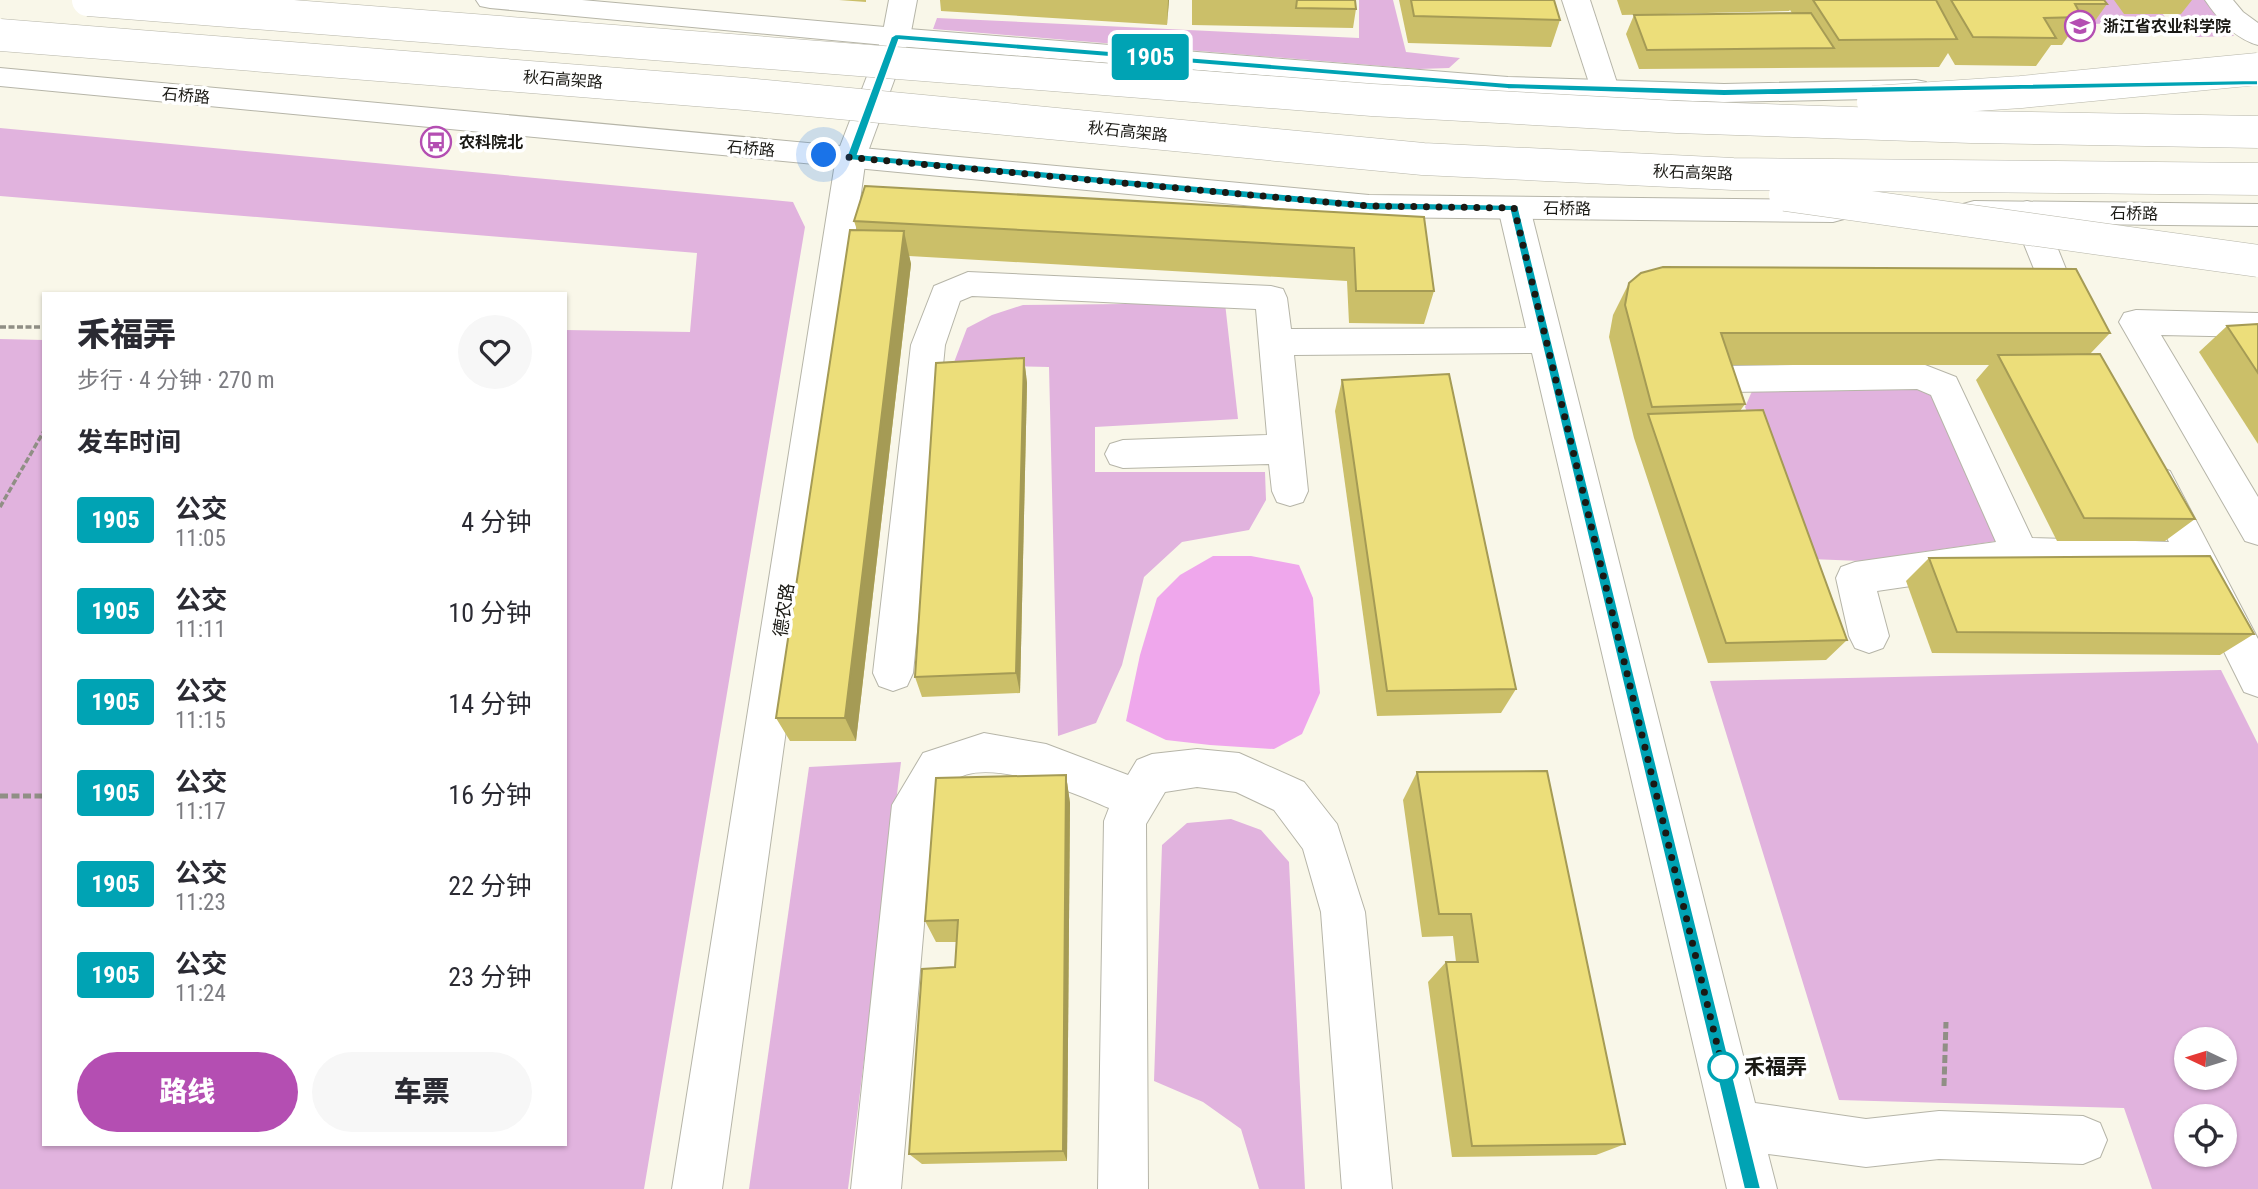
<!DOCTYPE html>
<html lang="zh">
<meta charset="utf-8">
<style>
:root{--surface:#fff;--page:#f7f7f7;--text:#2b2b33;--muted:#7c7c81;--accent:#b44eb2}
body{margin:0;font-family:"Roboto Condensed","Noto Sans SC",sans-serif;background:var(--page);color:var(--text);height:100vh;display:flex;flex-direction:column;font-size:26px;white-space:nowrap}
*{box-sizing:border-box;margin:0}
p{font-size:23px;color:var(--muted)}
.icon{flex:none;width:38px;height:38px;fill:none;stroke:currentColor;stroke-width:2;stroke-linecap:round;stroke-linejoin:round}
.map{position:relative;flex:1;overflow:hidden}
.panel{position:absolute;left:42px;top:292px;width:525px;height:854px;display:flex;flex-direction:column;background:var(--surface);border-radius:0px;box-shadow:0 2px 5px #0004}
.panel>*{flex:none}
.badge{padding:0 14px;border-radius:5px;font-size:24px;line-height:46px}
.needle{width:46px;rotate:274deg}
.tools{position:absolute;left:2174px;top:1027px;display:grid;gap:14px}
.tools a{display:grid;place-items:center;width:63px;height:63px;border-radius:50%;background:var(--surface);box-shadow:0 2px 5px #0004;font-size:35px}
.you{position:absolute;width:35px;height:35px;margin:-18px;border:5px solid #fff;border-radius:50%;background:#1a73e8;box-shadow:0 0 0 10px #1a73e833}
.map>.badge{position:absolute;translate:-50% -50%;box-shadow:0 0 0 4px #fff}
h2{padding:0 35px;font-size:26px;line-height:63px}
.round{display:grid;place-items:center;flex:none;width:74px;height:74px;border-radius:37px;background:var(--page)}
.overview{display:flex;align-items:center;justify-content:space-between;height:119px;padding:0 35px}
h1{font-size:33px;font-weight:800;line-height:52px}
.primary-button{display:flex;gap:14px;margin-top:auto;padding:14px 35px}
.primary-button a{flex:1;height:80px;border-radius:42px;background:var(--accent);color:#fff;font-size:28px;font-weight:800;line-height:80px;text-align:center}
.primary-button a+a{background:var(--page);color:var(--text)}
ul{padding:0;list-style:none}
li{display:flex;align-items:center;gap:21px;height:91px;padding:0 35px}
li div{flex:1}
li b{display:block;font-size:26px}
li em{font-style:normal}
li .badge{min-width:77px;font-weight:700;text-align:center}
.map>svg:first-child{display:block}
.green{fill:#e1b3de;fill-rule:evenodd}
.water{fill:#efa7ec}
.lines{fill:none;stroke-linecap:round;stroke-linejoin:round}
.minor-casing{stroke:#b6b5a8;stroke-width:2}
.major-casing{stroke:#b6b5a8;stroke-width:2}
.path-far1{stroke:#908f85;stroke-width:3.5;stroke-dasharray:6 2.5;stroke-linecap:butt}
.path{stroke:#908f85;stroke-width:5;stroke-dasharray:8 3.5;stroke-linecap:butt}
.minor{fill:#fff;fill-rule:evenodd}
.major{fill:#fff;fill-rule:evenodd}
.highway-bridge-casing{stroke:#b6b5a8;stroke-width:33;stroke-linecap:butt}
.highway-bridge{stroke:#fff;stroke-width:32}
.wall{fill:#cbbf69}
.shaded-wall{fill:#a59b55}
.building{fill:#ecde7a;stroke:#a59b55;stroke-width:2}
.line{fill:#00a3b4;stroke:#fff;stroke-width:2}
.walk{stroke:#1a1914;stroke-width:7;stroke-dasharray:0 12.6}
.stop-dot{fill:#fff;stroke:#00a3b4;stroke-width:3.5}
.labels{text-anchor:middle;stroke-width:7;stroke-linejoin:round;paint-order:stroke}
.far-poi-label{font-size:16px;font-weight:bold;fill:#1a1914;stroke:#fff;text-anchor:start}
.far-street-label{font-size:16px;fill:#1a1914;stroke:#fff}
.street-label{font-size:18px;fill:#1a1914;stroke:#fff}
.near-stop-label{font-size:21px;font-weight:bold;fill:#1a1914;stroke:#fff;text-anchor:start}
</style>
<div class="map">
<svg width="2258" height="1189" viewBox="0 0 2258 1189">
<rect width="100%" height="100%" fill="#f9f7e9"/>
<!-- green -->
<g class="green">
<polygon points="1359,0 1393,0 1406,52 1460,58 1449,68 1419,69 933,29 937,18 1359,38"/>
<polygon points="2067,0 2153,0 2169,23 2082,24"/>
<polygon points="2167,0 2205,0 2234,36 2196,37"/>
<polygon points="0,128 793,202 805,227 644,1189 0,1189 0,339 44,340 44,1144 565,1144 565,330 690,332 697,253 0,196"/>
<polygon points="1225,303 1238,419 1095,427 1095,472 1265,472 1266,500 1249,530 1182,542 1144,577 1122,665 1096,723 1058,736 1049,367 953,365 967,328 992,315 1023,305"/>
<polygon points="1910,382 1934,392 1997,541 1861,561 1810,559 1745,407 1753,389"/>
<path d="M2221,670L2258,744V1189H2152L2124,1108L1839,1100L1710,681ZM2186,1040H2224V1078H2186ZM2186,1116H2224V1155H2186Z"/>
<polygon points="901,762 848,1189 749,1189 809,767"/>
<polygon points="1231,819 1261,830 1289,862 1305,1189 1259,1189 1241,1129 1203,1102 1154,1081 1162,845 1187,823"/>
</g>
<!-- water -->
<polygon class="water" points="1213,556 1251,556 1299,565 1313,598 1320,693 1302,734 1274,749 1210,745 1166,740 1126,721 1140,655 1157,598 1180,575"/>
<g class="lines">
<!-- minor casing -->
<g class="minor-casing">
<g id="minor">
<polygon points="889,0 917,0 910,37 866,157 722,1189 672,1189 836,157 882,37"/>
<polygon points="1562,0 1590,0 1619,89 1615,96 1605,98 1595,96 1591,89"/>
<path d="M2205,0H2233L2243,12L2258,23V45C2235,39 2218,19 2205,0Z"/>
<polygon points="1514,197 1525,200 1530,208 1755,1103 1866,1119 1939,1111 2083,1116 2100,1123 2107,1140 2100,1157 2083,1164 1939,1159 1866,1167 1768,1154 1777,1189 1727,1189 1532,353 1294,355 1308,491 1303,502 1290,506 1277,502 1272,491 1269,464 1123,468 1110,464 1105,454 1110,444 1123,440 1267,435 1256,309 972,296 960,301 945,345 913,673 907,686 893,691 879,686 873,673 911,345 934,286 968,272 1271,286 1283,289 1287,298 1291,329 1526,328 1498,208 1503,200"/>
<polygon points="2027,201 2038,204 2043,212 2068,274 2090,315 2085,324 2073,327 2061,324 2036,274 2011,212 2016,204"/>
<polygon points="2136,310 2258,313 2258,337 2161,335 2258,497 2258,545 2245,541 2119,322 2124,313"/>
<polygon points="1920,363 1956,377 2032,538 2169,542 2139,481 2144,471 2157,466 2170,471 2258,639 2258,697 2244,692 2183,569 2169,574 2020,570 1877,591 1889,636 1883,648 1869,653 1855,648 1849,636 1836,578 1841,567 1855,562 1996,542 1931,395 1917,389 1730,392 1718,388 1713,379 1718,370 1730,366"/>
<path d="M984,733L1046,744L1128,775L1137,760L1152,754L1197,749L1239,753L1304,782L1337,824L1365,912L1392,1189H1342L1321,912L1303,849L1274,810L1236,792L1197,787L1165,792L1146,824L1148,1189H1098L1104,821L1109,808C1075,793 984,754 952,782C944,789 939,802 934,810L901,1189H851L892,805L923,753Z"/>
</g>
</g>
<!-- major casing -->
<g class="major-casing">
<g id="major">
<polygon points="476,0 582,0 896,28 1508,77 1724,84 1916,80 1926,82 1930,89 1926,96 1916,98 1724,102 1508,95 896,46 490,8 480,6"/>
<polygon points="0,68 1369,195 1833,200 1844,203 1849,211 1844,219 1833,222 1369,217 0,86"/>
<polygon points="1974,201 2258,204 2258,226 1974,223 1963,220 1958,212 1963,204"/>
</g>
</g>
<!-- path-far1 -->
<g class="path-far1">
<polyline points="0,327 44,327"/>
<polyline points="0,507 44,431"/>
</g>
<!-- path -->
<g class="path">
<polyline points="0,796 44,796"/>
<polyline points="1944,1086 1946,1022"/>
</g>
<!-- minor -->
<use href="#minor" class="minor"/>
<!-- major -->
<use href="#major" class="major"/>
<!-- highway-bridge casing -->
<g class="highway-bridge-casing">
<g id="highway-bridge">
<polyline points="88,0 1372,100 1677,117 1971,127 2258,132"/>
<polyline points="0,35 745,94 1423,159 1733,174 2258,179"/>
<polyline points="1873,102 2021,92 2258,69"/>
<polyline points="1785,195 2258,261"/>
</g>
</g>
<!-- highway-bridge -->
<use href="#highway-bridge" class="highway-bridge"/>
</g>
<!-- wall -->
<g class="wall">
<polygon points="839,0 866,0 866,2"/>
<polygon points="940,0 1169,0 1167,25 941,11"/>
<polygon points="1192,0 1355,0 1356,9 1353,28 1192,25"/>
<polygon points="1399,0 1554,0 1560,20 1551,47 1408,43"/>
<polygon points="1617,0 2104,0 2107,4 2087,32 2071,32 2062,45 2051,45 2036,66 1955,65 1948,53 1939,67 1639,69 1626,34 1634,15 1792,13 1790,10 1789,11 1622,15"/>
<polygon points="2114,0 2192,0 2181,14 2124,14"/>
<polygon points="1424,217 1434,291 1424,324 1349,323 1347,281 909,256 911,264 856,741 790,741 776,718 857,230 854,221"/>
<polygon points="1629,283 2110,333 2090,354 2195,519 2165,541 2057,541 1976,380 1989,365 1732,365 1745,404 1740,411 1847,640 1826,660 1708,663 1634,438 1609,337 1613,315"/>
<polygon points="2258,324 2258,444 2199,352 2227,326"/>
<polygon points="1024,358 1027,383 1020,693 922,697 915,677"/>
<polygon points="1342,380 1516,689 1501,713 1377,716 1335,411"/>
<polygon points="1929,558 2254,634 2220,655 1932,653 1906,581"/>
<polygon points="1417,772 1625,1144 1596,1155 1452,1157 1428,982 1446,962 1456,962 1453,936 1422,937 1403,800"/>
<polygon points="1066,775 1070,803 1067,1161 922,1164 909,1154 955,967 957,942 936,942 925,921"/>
</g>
<!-- shaded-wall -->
<g class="shaded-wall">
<polygon points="1168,0 1169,0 1167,25"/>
<polygon points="904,231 911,264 856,741 845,718"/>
<polygon points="1024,358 1027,383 1020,693 1016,673"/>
<polygon points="1066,775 1070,803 1067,1161 1063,1151"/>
</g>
<!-- building -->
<g class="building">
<polygon points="1297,0 1355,0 1356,9 1296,8"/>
<polygon points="1411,0 1554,0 1560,20 1414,16"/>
<polygon points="1813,0 1936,0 1957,39 1839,40"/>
<polygon points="1951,0 2104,0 2107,4 2075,4 2082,17 2044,18 2056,38 1973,37"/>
<polygon points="1811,13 1834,48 1647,50 1634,15"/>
<polygon points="865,186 1424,217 1434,291 1356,291 1354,248 854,221"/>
<polygon points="850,230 904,231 845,718 776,718"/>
<polygon points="1663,267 2076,269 2110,333 1721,333 1745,404 1652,407 1625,305 1629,283 1641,273"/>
<polygon points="2258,324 2258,373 2227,326"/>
<polygon points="2100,354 2195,519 2084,518 1998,355"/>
<polygon points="1024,358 1016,673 915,677 936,363"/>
<polygon points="1449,374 1516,689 1387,691 1342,380"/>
<polygon points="1763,410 1847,640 1726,643 1648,414"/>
<polygon points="2210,556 2254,634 1957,632 1929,558"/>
<polygon points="1547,771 1625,1144 1472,1146 1446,962 1478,962 1471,914 1439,914 1417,772"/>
<polygon points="1066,775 1063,1151 909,1154 922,969 955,967 958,920 925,921 936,778"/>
</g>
<!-- line -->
<polygon class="line" points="896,34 1508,83 1724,89 2258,80 2258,85 1724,96 1508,89 899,40 858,154 1369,202 1518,205 1761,1189 1744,1189 1510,211 1369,210 848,160 846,158 891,37"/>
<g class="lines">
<!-- walk -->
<polyline class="walk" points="824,155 1369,206 1514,208 1724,1073 1723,1067"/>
</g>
<!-- icons -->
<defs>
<g id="university-ring" transform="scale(1.575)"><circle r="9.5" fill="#fff" stroke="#b44eb2" stroke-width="1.5"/><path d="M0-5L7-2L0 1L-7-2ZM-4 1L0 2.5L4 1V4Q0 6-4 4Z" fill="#b44eb2"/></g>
<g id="bus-ring" transform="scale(1.575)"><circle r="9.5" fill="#fff" stroke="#b44eb2" stroke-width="1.5"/><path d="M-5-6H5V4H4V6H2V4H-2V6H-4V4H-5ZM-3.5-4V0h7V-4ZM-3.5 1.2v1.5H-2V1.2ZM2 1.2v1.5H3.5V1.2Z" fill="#b44eb2"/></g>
</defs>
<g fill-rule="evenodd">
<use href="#university-ring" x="2080" y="26"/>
<use href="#bus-ring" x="436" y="142"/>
</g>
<!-- markers -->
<circle class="stop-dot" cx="1723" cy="1067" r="14"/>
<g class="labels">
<!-- far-poi labels -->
<g class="far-poi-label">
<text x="2103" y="32">浙江省农业科学院</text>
<text x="459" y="148">农科院北</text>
</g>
<!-- far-street labels -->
<g class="far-street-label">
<text transform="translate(563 79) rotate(4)" y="6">秋石高架路</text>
<text transform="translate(186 95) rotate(5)" y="6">石桥路</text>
<text transform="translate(1128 131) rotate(6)" y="6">秋石高架路</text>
<text transform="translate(751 148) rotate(5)" y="6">石桥路</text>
<text transform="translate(1693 172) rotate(2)" y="6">秋石高架路</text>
<text transform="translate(1567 208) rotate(1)" y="6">石桥路</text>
<text transform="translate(2134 213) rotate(1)" y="6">石桥路</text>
</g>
<!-- street labels -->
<g class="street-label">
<text transform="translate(784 610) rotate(-82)" y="6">德农路</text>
</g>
<!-- near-stop labels -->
<g class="near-stop-label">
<text x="1744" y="1074">禾福弄</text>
</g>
</g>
</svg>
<div class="tools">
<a><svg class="needle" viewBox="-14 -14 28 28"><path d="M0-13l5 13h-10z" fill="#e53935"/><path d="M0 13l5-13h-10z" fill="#7c7c81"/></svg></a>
<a><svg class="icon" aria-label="locate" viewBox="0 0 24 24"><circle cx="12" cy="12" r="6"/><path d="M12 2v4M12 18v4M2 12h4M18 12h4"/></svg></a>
</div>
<div class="you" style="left:824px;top:155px"></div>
<b class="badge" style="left:1150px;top:57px;background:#00a3b4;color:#fff">1905</b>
<section class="panel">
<div class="overview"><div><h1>禾福弄</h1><p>步行 · 4 分钟 · 270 m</p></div><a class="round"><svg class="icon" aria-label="heart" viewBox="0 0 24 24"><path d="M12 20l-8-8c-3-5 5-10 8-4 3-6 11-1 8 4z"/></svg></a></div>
<h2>发车时间</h2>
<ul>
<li><span class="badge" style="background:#00a3b4;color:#fff">1905</span><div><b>公交</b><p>11:05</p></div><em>4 分钟</em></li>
<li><span class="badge" style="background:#00a3b4;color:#fff">1905</span><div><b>公交</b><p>11:11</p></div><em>10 分钟</em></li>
<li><span class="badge" style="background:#00a3b4;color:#fff">1905</span><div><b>公交</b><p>11:15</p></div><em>14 分钟</em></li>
<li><span class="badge" style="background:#00a3b4;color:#fff">1905</span><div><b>公交</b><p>11:17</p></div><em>16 分钟</em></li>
<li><span class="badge" style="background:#00a3b4;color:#fff">1905</span><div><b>公交</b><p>11:23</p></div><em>22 分钟</em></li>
<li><span class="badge" style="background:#00a3b4;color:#fff">1905</span><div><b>公交</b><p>11:24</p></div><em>23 分钟</em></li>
</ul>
<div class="primary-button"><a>路线</a><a>车票</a></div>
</section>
</div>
